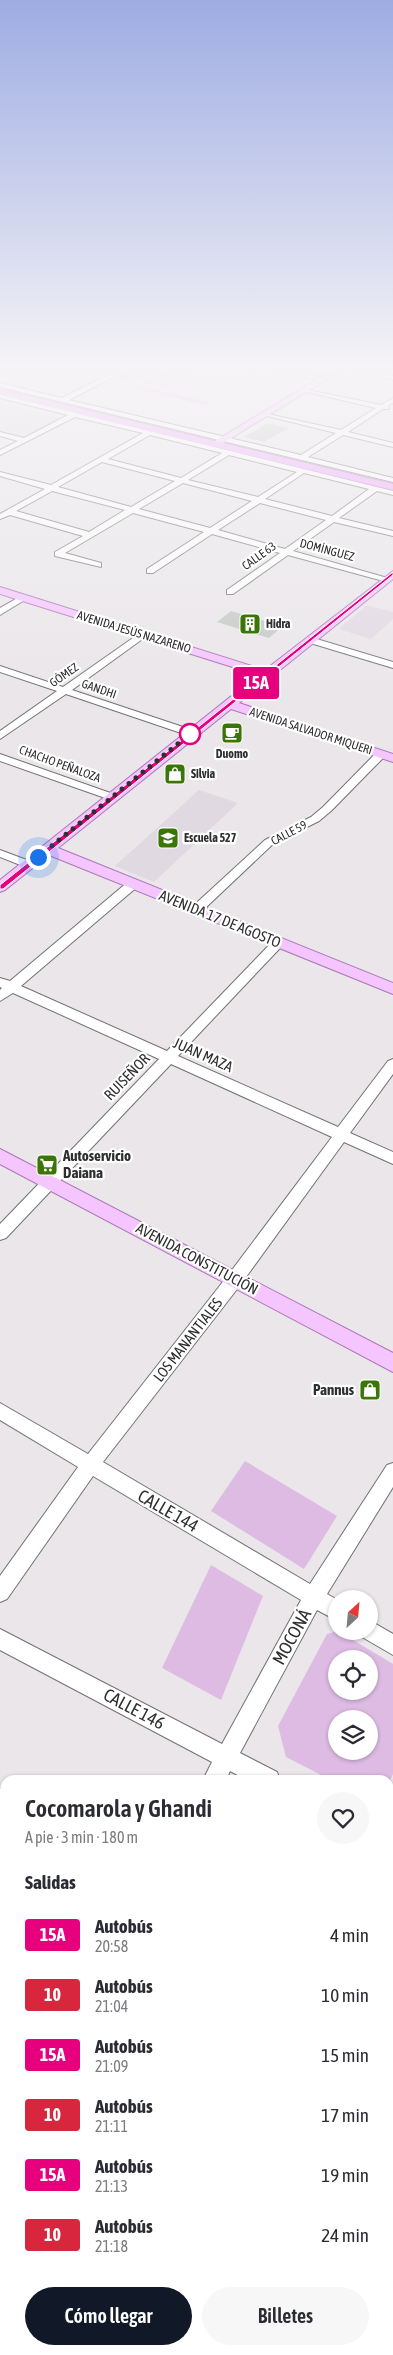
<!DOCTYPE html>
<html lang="es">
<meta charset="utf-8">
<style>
:root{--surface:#fff;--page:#f7f7f7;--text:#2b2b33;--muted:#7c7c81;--accent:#111827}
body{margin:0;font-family:"Asap Condensed",sans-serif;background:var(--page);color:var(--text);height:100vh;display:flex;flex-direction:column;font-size:19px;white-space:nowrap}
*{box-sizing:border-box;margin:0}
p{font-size:16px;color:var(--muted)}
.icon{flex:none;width:28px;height:28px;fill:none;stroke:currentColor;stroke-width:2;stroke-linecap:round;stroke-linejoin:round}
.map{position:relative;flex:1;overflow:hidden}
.sheet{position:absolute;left:0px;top:1775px;width:394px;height:580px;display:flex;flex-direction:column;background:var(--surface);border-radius:15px 15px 0 0;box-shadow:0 1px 4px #0004}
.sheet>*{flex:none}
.badge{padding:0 10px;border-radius:4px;font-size:18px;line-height:32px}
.needle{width:32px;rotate:26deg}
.buttons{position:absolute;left:328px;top:1590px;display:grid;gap:10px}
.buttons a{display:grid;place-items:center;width:50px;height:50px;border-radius:50%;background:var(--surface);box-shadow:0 1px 4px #0004;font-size:25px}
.you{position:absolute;width:25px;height:25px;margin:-12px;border:4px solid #fff;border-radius:50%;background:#1a73e8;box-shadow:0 0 0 8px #1a73e833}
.map>.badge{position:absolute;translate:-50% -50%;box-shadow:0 0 0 2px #fff}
h2{padding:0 25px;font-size:19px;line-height:45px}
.round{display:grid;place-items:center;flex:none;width:52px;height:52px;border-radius:26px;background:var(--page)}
.summary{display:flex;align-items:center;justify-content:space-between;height:85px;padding:0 25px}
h1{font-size:24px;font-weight:600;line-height:38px}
.button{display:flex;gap:10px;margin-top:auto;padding:10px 25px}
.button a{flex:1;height:58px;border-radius:30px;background:var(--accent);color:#fff;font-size:20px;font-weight:600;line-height:58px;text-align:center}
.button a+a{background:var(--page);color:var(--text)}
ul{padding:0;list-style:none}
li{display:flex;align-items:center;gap:15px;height:60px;padding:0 25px}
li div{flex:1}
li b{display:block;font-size:19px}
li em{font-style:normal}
li .badge{min-width:55px;font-weight:700;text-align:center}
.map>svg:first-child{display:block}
.built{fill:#e1d9e2}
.green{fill:#ddbbe3;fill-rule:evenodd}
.building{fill:#c5c8c4}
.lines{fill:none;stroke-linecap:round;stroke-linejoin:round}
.minor-casing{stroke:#747174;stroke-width:2}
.major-casing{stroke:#ac77b7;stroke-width:2}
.highway-casing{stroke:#ac77b7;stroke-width:2}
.minor{fill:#fff;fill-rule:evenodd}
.major{fill:#f5c5ff;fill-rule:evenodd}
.highway{fill:#ef9eff;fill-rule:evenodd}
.line{fill:#e6007e;stroke:#fff}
.walk{stroke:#302f30;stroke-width:5;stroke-dasharray:0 9}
.stop-dot{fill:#fff;stroke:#e6007e;stroke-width:2.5}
.labels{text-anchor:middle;stroke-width:4.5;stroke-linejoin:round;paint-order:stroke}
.far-street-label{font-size:12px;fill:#302f30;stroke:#fff}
.far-poi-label{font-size:12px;font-weight:bold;fill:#302f30;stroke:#fff;text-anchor:start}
.street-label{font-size:15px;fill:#302f30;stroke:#fff}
.poi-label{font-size:15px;font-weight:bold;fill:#302f30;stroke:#fff;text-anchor:start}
.near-street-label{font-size:18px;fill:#302f30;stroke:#fff}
</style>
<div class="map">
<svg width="393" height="2355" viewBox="0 0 393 2355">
<rect width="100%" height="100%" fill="#eae6ea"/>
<!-- built -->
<g class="built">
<polygon points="0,367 122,367 67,394 0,378"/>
<polygon points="0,403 37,412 61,418 22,437 0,431"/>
<polygon points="367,605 393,612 393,619 371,639 339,629"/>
<polygon points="199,790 238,803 154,882 115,866"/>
<polygon points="5,2206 5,2350 166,2350 164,2355 0,2355 0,2214"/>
</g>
<!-- green -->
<g class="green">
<polygon points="136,367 162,367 134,382 117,381 116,378"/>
<polygon points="171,367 199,367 188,375 193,376 182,383 176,382 167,388 143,382"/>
<polygon points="275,367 336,367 320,377"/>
<polygon points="141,386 212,403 204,405 132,387"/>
<polygon points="245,1461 337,1516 304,1569 211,1511"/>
<polygon points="211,1565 263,1596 221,1700 162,1668"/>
<path d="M338,1631L393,1664V1774L389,1783V1780H331L286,1757L278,1726L327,1634ZM336,1659H369V1691H336ZM336,1719H369V1751H336Z"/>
</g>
<!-- building -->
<g class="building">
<polygon points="268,423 289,428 264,442 244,437"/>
<polygon points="231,611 283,626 269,638 217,622"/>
</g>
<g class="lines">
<!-- minor casing -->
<g class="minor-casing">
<g id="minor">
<polygon points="124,367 133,367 69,400 301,455 336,433 263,415 263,413 341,430 376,408 303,391 303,389 381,405 393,398 393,403 388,406 389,409 383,409 348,432 393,443 393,447 343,435 308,457 393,478 393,482 0,387 0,383 62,398"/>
<polygon points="264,367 278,367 326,379 323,381"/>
<polygon points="341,367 354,367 393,376 393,380"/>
<path d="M0,394L74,412L79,410L83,412L81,414L393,491V495L377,491L339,518L393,531V536L334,522L293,551L391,579L387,582L288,555L233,594H227V590L280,553L212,534L153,573H147V569L204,532L133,513L65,553L101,563V567L55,556V552L83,536L10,515L0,519V514L45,489L0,476V472L51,485L143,433L75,417L0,455V450L18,441L0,436V432L24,438L68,415L0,398ZM150,435L222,453L181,478L108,459ZM229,455L297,472L258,497L188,480ZM102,462L175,481L131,507L58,487ZM304,473L369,489L332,516L265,499ZM183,483L252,501L210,528L139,509ZM52,491L125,510L89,532L16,511ZM260,503L326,520L285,549L218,530Z"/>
<polygon points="21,596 28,598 0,615 0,608"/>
<polygon points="140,633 148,635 72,690 195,731 195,735 187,735 66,694 0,739 0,731 57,691 0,672 0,666 63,687"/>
<polygon points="310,637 393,662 393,668 307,642 307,638"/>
<polygon points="381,751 385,752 385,756 331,811 319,821 273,844 200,913 192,913 190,910 192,907 265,840 311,817 323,807 377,752"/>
<polygon points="0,754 116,795 118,797 116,799 108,799 0,761"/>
<polygon points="0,850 32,862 34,864 28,868 0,857"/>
<polygon points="133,880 139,884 137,887 21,986 167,1051 274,940 278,939 284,943 282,946 178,1056 338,1127 388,1061 393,1059 393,1074 350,1133 393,1152 393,1164 344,1142 241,1284 103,1462 310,1584 387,1465 393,1463 393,1487 327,1594 336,1599 336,1620 317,1610 240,1753 277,1772 280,1780 247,1780 230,1771 226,1780 203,1780 212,1762 0,1650 0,1629 222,1744 301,1600 93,1476 7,1599 0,1602 0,1576 78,1467 0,1420 0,1403 88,1454 229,1274 332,1137 171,1064 6,1238 0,1240 0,1224 159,1059 13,993 0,1001 0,990 2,988 0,987 0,978 10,981 129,881"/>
<polygon points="369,1620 393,1634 393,1655 362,1637 360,1631 369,1631"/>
<polygon points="0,1788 5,1790 5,1813 0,1811"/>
<polygon points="389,1832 393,1834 393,1856 389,1854"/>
<polygon points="0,1958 5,1960 5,1985 0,1983"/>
<polygon points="389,2070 393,2071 393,2096 389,2094"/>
<polygon points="5,2147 5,2180 0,2182 0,2149"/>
<polygon points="329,2350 362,2350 364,2355 331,2355"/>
</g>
</g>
<!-- major casing -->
<g class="major-casing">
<g id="major">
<polygon points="337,367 347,367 218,446 210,444"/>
<polygon points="393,571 393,579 239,703 393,754 393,762 231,709 58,848 393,983 393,994 49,855 5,890 0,892 0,880 258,675 0,594 0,587 265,670"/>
<polygon points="0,1149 393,1353 393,1372 0,1164"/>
</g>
</g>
<!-- highway casing -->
<g class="highway-casing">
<polygon id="highway" points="0,389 393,484 393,490 0,395"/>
</g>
<!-- minor -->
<use href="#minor" class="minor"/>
<!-- major -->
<use href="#major" class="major"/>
<!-- highway -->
<use href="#highway" class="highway"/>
</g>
<!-- sky -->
<linearGradient id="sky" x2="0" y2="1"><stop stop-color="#9eace2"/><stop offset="0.53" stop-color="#f6f4f6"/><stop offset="1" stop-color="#f6f4f6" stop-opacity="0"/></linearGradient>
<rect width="393" height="697" fill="url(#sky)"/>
<!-- line -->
<polygon class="line" points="393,572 393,575 3,889 0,889 0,885"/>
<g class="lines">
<!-- walk -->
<polyline class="walk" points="38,857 190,734"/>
</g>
<!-- icons -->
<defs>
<g id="building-square" transform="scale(1.125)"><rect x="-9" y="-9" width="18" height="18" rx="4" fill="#3b7508" stroke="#fff"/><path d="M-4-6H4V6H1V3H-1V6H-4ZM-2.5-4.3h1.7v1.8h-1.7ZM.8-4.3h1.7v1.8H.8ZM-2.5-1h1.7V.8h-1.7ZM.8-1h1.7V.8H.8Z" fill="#fff"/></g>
<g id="cafe-square" transform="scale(1.125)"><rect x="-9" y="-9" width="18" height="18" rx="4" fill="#3b7508" stroke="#fff"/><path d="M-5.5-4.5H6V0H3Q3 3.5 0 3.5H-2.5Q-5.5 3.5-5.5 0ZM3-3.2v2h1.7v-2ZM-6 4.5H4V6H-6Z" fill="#fff"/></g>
<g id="shop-square" transform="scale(1.125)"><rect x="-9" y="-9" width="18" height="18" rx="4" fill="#3b7508" stroke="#fff"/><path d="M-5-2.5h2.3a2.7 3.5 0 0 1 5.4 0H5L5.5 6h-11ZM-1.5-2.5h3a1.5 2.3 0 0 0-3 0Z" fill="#fff"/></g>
<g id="school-square" transform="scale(1.125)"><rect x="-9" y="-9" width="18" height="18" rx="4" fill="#3b7508" stroke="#fff"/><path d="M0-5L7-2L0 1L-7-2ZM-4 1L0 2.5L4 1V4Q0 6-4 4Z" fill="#fff"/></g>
<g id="supermarket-square" transform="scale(1.125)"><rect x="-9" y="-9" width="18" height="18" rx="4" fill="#3b7508" stroke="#fff"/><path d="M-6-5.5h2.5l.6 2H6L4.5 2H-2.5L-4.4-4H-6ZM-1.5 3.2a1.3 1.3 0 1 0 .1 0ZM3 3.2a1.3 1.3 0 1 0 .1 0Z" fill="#fff"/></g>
</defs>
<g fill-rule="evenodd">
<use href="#building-square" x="250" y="624"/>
<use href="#cafe-square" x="232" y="733"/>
<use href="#shop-square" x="175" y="774"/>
<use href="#school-square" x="168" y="838"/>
<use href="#supermarket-square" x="47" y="1165"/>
<use href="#shop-square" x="370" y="1390"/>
</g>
<!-- markers -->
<circle class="stop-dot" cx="190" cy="734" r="10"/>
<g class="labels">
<!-- far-street labels -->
<g class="far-street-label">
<text transform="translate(327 550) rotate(15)" y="4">DOMÍNGUEZ</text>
<text transform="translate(259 556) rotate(-36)" y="4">CALLE 63</text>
<text transform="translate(134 632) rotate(17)" y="4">AVENIDA JESÚS NAZARENO</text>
<text transform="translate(64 675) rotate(-35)" y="4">GÓMEZ</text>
<text transform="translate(99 689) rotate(19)" y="4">GANDHI</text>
<text transform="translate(311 731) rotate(18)" y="4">AVENIDA SALVADOR MIQUERI</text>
<text transform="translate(60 764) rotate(20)" y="4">CHACHO PEÑALOZA</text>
<text transform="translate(289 833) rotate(-28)" y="4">CALLE 59</text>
</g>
<!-- far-poi labels -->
<g class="far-poi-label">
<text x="266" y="628">Hidra</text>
<text x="232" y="758" text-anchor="middle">Duomo</text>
<text x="191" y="778">Silvia</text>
<text x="184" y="842">Escuela 527</text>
</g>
<!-- street labels -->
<g class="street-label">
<text transform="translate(220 919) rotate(22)" y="5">AVENIDA 17 DE AGOSTO</text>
<text transform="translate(203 1055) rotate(24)" y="5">JUAN MAZA</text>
<text transform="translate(127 1077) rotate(-46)" y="5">RUISEÑOR</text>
<text transform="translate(197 1259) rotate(28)" y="5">AVENIDA CONSTITUCIÓN</text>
<text transform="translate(188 1340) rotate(-52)" y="5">LOS MANANTIALES</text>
</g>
<!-- poi labels -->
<g class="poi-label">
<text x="63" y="1161">Autoservicio<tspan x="63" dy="17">Daiana</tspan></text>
<text x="354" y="1395" text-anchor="end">Pannus</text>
</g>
<!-- near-street labels -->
<g class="near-street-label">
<text transform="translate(168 1511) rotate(30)" y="6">CALLE 144</text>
<text transform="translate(292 1637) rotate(-61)" y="6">MOCONÁ</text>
<text transform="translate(134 1709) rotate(28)" y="6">CALLE 146</text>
</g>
</g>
</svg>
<div class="buttons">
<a><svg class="needle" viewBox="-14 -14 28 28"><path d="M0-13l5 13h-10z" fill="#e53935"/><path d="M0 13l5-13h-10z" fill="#7c7c81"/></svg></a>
<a><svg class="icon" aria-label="locate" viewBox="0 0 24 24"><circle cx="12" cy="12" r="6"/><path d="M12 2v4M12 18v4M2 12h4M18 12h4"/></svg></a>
<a><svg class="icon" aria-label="layers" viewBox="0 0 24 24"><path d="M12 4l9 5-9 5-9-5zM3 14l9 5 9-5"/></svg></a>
</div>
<div class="you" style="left:38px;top:857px"></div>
<b class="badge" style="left:256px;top:683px;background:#e6007e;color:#fff">15A</b>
<section class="sheet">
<div class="summary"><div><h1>Cocomarola y Ghandi</h1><p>A pie · 3 min · 180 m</p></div><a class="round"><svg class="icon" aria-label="heart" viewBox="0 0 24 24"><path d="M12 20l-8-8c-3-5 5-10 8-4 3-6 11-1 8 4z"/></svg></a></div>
<h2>Salidas</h2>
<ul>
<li><span class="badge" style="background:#e6007e;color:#fff">15A</span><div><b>Autobús</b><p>20:58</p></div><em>4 min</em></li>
<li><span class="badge" style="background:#d7263d;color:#fff">10</span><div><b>Autobús</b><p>21:04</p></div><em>10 min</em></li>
<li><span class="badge" style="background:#e6007e;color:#fff">15A</span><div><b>Autobús</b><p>21:09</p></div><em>15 min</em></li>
<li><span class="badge" style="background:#d7263d;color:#fff">10</span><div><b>Autobús</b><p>21:11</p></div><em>17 min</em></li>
<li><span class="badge" style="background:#e6007e;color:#fff">15A</span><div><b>Autobús</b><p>21:13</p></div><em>19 min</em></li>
<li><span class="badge" style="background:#d7263d;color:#fff">10</span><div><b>Autobús</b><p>21:18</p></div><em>24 min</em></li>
</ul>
<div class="button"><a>Cómo llegar</a><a>Billetes</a></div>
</section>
</div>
